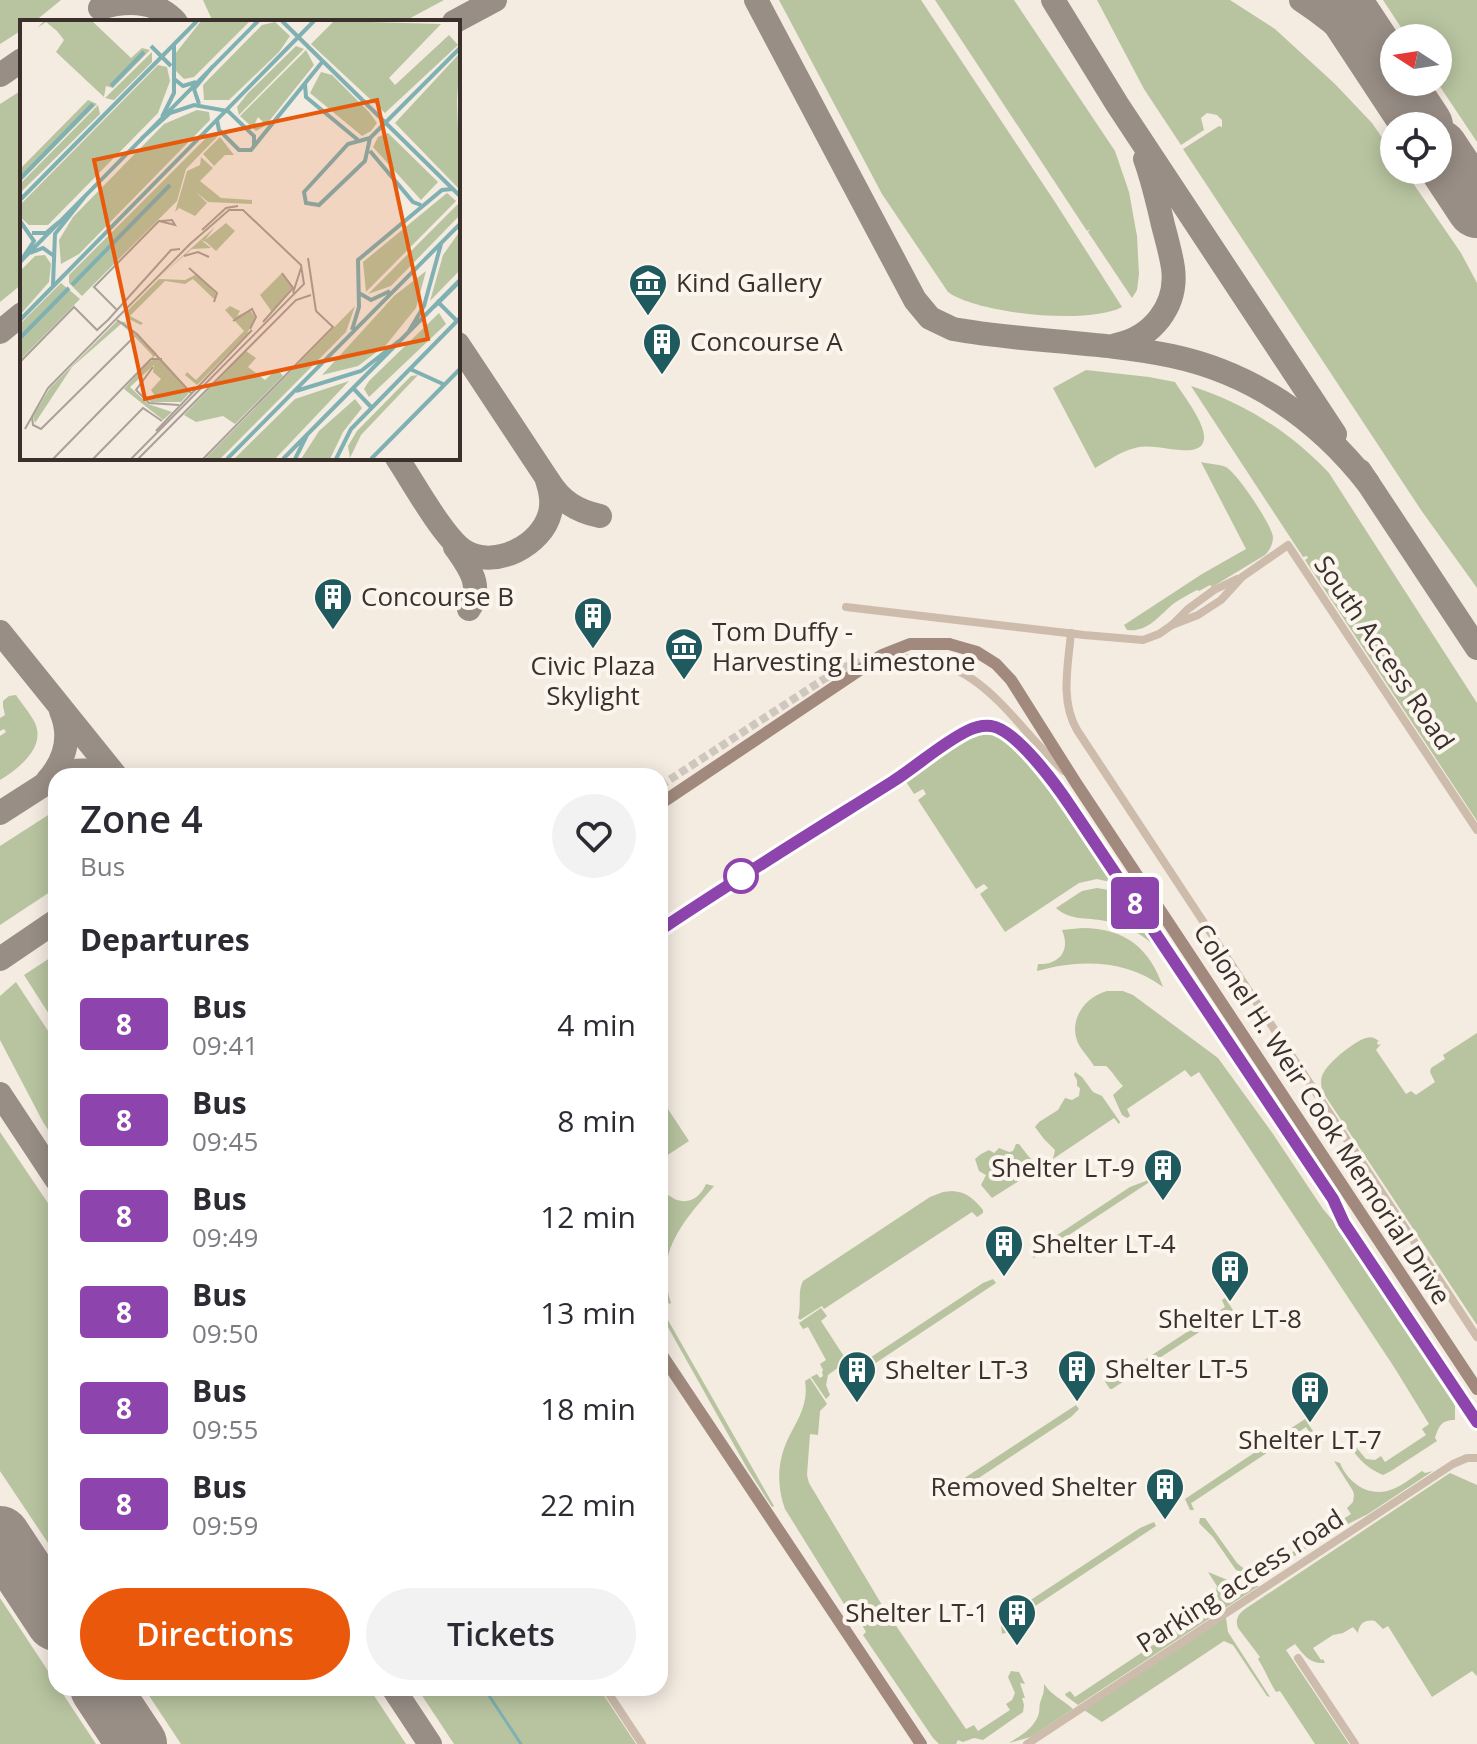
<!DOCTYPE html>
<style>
:root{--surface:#fff;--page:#f2f2f3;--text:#2b2b33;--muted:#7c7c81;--accent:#ea580c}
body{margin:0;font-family:"Open Sans",sans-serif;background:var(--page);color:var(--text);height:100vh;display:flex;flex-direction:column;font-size:30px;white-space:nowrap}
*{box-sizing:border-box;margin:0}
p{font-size:26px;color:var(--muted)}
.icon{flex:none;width:44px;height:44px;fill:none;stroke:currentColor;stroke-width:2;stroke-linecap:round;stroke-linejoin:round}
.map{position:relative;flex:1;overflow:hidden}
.sheet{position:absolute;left:48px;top:768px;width:620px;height:928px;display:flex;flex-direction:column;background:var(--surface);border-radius:24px;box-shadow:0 4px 20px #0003}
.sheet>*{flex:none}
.badge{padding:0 16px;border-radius:6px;font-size:28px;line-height:52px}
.needle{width:52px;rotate:282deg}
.fabs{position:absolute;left:1380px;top:24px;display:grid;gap:16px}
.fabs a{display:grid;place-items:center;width:72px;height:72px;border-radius:50%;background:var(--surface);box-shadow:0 4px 20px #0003;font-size:40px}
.map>.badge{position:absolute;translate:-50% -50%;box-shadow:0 0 0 4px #fff}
h2{padding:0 32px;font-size:30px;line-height:72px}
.round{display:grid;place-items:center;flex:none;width:84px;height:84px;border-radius:42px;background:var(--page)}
.headline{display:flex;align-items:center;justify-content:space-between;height:136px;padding:0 32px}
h1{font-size:38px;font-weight:600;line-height:60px}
.primary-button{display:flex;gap:16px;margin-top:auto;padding:16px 32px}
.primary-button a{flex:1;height:92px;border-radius:48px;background:var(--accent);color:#fff;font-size:32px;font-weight:600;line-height:92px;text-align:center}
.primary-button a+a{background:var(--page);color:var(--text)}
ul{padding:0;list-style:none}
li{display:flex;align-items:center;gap:24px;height:96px;padding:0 32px}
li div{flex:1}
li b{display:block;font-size:30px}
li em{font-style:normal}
li .badge{min-width:88px;font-weight:700;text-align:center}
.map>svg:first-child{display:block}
.green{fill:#b8c4a0}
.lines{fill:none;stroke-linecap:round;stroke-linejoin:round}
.stream{stroke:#7fb0b2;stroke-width:3}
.taxiway{stroke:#988e86;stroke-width:24}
.runway{stroke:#988e86;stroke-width:60}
.street-tunnel{stroke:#cfc6bd;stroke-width:8;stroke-dasharray:8 4;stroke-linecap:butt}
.street{stroke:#cdbbac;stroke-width:8}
.secondary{stroke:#a18a7d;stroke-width:12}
.secondary-bridge{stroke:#a18a7d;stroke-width:12}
.line-casing{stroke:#fff;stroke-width:18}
.line{stroke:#8e44ad;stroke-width:12}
.stop-dot{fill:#fff;stroke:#8e44ad;stroke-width:4}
.labels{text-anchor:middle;stroke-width:8;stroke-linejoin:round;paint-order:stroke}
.poi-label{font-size:26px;fill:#3b302b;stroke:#fbf5ee;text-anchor:start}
.street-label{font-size:26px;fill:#3b302b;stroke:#fbf5ee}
.inset-river{fill:none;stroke:#7fb0b2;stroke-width:4}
.inset-road{fill:none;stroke:#aaa098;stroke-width:2}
.view{fill:#e8590c;fill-opacity:0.15;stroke:#e8590c;stroke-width:4}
.inset-edge{fill:none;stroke:#3b302b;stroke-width:4}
</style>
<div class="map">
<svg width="1477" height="1744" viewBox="0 0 1477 1744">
<rect width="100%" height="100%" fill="#f4ebe1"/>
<!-- green -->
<g class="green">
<polygon points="0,0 61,0 34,22 22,22 22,30 0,44"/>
<polygon points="203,0 444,0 403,22 213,22"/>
<path d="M779,0H921L1055,202L1122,307C1089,325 978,314 948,292L882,194Z"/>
<polygon points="935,0 1014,0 1115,151 1129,192 1137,236 1139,274 1137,290 1132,298 1088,232 1090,229 1087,231"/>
<polygon points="1097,0 1230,0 1275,29 1335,84 1372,123 1394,155 1394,170 1404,170 1461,253 1477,283 1477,588 1421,510 1183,149 1219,126 1222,127 1222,120 1217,115 1207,113 1201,118 1204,130 1181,145 1144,89"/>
<polygon points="1383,0 1477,0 1477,142 1437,82 1438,38 1408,38"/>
<polygon points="22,90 22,284 0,302 0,104"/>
<path d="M1086,370L1149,377L1175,382C1186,400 1232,455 1180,450C1165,449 1150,444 1135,448C1121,451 1108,461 1095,468L1053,388Z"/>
<path d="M1191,386C1245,403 1290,432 1329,473L1477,703V821L1305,560L1308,558L1307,556L1303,557Z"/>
<path d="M1201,462C1209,464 1219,464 1226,467C1237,473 1272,525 1273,537C1273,544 1270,550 1265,555L1212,587L1210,585L1199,591L1197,590C1189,594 1180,599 1173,604C1160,615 1147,633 1127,630L1124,625L1202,574L1246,549Z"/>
<path d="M16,695C22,704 30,713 35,723C46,748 19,768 0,780V736L6,732L4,729L0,731V718L5,715L3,706V701L9,696Z"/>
<polygon points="985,730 996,731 1008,738 1048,782 1067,805 1119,884 1097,879 1079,883 1005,932 980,894 988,888 984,884 976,889 918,800 926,794 923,789 914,794 905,780 970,734"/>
<polygon points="56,810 56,888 0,925 0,846"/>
<path d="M1097,888L1109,890L1120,898L1162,951L1161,952C1145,936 1127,924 1105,921C1086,917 1071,921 1056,908L1082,891Z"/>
<path d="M1082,928C1126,928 1150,949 1163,987C1126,959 1079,959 1037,971L1038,964C1059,965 1071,951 1062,930Z"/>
<polygon points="56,954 56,1025 24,975"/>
<polygon points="16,982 56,1043 56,1142 43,1122 0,1040 0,996"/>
<path d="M1107,991H1123L1133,995L1218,1058L1273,1134L1323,1209L1349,1240L1450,1395L1455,1406V1420C1441,1420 1439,1426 1435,1438L1437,1441L1391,1471L1383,1475C1371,1470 1362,1463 1354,1452L1356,1447L1366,1459L1375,1460L1381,1456L1385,1462L1426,1435L1422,1429L1429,1424L1394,1367L1199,1072L1191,1077L1185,1070L1127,1109L1130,1116L1127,1118L1122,1115L1113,1095L1123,1086C1116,1079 1113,1072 1106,1066H1094C1090,1059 1083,1052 1079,1045C1067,1022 1084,997 1107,991Z"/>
<path d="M1477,1033V1325L1322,1091C1321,1084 1320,1078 1324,1072C1330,1061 1355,1041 1366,1038C1372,1036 1374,1038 1379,1041L1377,1042L1378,1045L1381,1044L1376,1050L1406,1094L1411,1091L1416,1095L1435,1082L1430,1072L1431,1068L1445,1059L1443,1055Z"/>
<polygon points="1075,1072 1082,1077 1093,1092 1102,1096 1120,1122 1119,1124 1114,1118 1053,1159 1055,1150 1044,1139 1035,1127 1039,1122 1058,1110 1065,1098 1072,1100 1079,1096 1080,1088 1077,1086 1077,1080 1074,1075"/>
<polygon points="664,1103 689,1141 660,1160 660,1106"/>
<polygon points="0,1132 56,1215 56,1555 0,1471"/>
<polygon points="1016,1144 1019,1144 1029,1157 1041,1167 992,1198 981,1185 986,1175 979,1171 975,1159 981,1154 989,1150 994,1153 999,1148 1009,1152 1013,1151"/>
<polygon points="1151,1179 1157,1181 1157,1185 1155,1186 1151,1181 1034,1258 1030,1253 1130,1187"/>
<path d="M706,1184L714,1186C683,1222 654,1252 671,1303L669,1304L660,1285V1203L665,1192C680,1207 698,1203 706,1184Z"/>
<path d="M952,1191C967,1192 974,1199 983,1210V1213L977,1217L972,1212L824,1309L822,1306L800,1320L798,1318C802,1305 797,1292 803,1281L930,1197L943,1192Z"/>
<polygon points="993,1279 996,1283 844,1384 842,1381 853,1369 983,1283"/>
<polygon points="1225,1298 1233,1310 1112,1389 1110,1389 1104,1380 1105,1377 1111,1382 1225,1307 1222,1300"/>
<polygon points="660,1306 774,1506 772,1507 747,1468 660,1313"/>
<polygon points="821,1308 827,1316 821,1321 847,1361 828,1375 826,1385 830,1395 826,1399 811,1377 817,1374 820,1378 823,1376 822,1372 823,1370 820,1364 826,1360 808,1327 803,1329 799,1323"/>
<path d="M810,1378L827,1404L820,1411L818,1435L810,1434L807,1475L809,1483L882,1605L966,1729L974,1725L978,1731L1010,1710L1006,1704L1012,1700L1015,1693L1008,1677L1011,1671L1019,1672L1025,1684L1020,1683L1025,1698H1022L1024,1705L1023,1712L983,1740L974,1738L963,1742L958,1740L956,1744H939L933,1738L863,1635L866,1632L861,1623L857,1625L785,1509C777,1487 777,1463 787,1441C797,1420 809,1405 805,1381Z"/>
<polygon points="1076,1405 1079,1409 1071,1417 953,1495 951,1496 948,1492 942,1497 940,1494"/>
<polygon points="1305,1419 1313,1431 1310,1433 1306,1427 1193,1502 1191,1503 1194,1510 1190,1510 1185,1499"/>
<path d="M1334,1461L1340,1463C1347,1481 1366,1496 1387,1491C1400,1488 1411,1478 1422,1471L1425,1473L1433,1471L1368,1514L1330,1533L1273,1570L1261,1574H1247L1236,1570L1213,1537L1199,1523L1200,1518H1205L1237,1563L1243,1568L1254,1569L1267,1561L1271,1566L1351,1514L1347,1508L1353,1502L1354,1495L1353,1491Z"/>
<path d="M1450,1473L1477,1485V1676L1472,1671L1432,1697L1388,1626L1383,1629L1375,1621C1366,1619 1359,1623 1358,1633L1353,1627L1343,1633L1333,1635L1313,1648L1321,1660L1323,1659L1325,1663C1309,1664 1304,1655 1295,1644L1286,1650L1349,1744H1315L1280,1691L1276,1692C1269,1681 1265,1670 1258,1659L1260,1657L1238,1628C1235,1620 1238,1614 1245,1609Z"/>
<polygon points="1154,1522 1156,1526 1005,1626 1008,1632 1002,1634 1001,1625 1017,1609 1140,1528"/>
<polygon points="1208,1572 1235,1583 1259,1586 1078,1705 1066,1696 1065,1694 1070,1691 1075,1697 1213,1605 1209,1599 1216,1592 1217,1586"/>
<polygon points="0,1598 56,1683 56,1688 59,1688 96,1744 0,1744"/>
<polygon points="1225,1618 1226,1618 1228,1632 1270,1697 1267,1696 1233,1645 1224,1641 1102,1722 1084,1710"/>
<path d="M1044,1684C1051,1695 1063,1700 1073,1709L1031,1737L1009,1743C1020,1736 1033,1729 1038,1716C1040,1712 1039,1707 1040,1703C1043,1694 1044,1694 1044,1684Z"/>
<polygon points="144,1688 369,1688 406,1744 181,1744"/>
<polygon points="417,1688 599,1688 636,1744 454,1744"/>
</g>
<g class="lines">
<!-- stream -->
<polyline class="stream" points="484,1688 521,1744"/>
<!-- taxiway -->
<g class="taxiway">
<path d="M756,0L915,300L930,318L953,329C1025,342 1100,341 1172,356C1252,373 1318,419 1368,483"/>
<polyline points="1053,0 1117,104 1335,434"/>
<path d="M1301,0C1339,25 1381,63 1406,101"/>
<path d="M100,8C127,0 156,0 176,22"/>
<polyline points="454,22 495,0"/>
<polyline points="0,75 22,60"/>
<polyline points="1452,171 1477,211"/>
<polyline points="0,332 22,314"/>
<path d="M1116,345C1152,338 1178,306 1173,268C1171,254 1167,240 1163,225C1158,203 1153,181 1145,159"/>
<path d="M397,458C412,480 445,541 466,552C496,569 542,545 550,513C553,500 550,489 546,477L458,344"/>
<polyline points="1360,471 1477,648"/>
<path d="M548,480C561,501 576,511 600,516"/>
<path d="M455,547C469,567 484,586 469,609"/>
<polyline points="0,632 116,776"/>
<path d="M57,776C74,769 90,768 107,776"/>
<path d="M47,781C65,761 72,737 61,711"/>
<polyline points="0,813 56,777"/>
<polyline points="0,959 56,921"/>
<polyline points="0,1094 56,1179"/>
<polyline points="393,1688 430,1744"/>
</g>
<!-- runway -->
<g class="runway">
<polyline points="1340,0 1423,126"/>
<polyline points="1438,149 1477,208"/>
<polyline points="0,1536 56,1621"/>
<polyline points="100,1688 137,1744"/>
</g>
<!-- street-tunnel -->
<polyline class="street-tunnel" points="660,786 841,668 867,660 900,658"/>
<!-- street -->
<g class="street">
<polyline points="846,607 1084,635 1143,640 1159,634 1172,625 1188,609 1214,590 1237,579"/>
<polyline points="1172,625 1198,615 1221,600 1242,577 1288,545 1477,830"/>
<path d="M1071,633C1068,666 1060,701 1077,730L1477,1337"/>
<path d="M900,658C983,657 1010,722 1064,771"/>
<polyline points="1344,1223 1477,1423"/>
<polyline points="1298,1658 1355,1744"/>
<polyline points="605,1688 642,1744"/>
<polyline points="1027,1744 1453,1464 1467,1458 1477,1458"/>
</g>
<!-- secondary -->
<g class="secondary">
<polyline points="949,644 977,652 996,664 1011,680 1076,783 1477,1389"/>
<polyline points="660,1352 921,1744"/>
</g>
<!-- secondary-bridge -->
<polyline class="secondary-bridge" points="660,804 882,655 910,644 949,644"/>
</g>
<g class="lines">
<!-- line casing -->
<g class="line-casing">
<path id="line" d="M660,930C736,879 814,831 892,782C917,766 941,744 967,731C975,727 983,725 991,726C1016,729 1057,786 1071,807L1333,1199L1344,1223L1477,1422"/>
</g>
<!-- line -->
<use href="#line" class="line"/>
</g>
<!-- icons -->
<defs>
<g id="museum-pin" transform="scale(2)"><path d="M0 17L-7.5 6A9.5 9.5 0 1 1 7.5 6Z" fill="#1f5a5e" stroke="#fbf5ee"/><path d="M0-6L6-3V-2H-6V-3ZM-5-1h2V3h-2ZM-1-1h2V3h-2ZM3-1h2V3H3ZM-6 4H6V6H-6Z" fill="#fff"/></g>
<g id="building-pin" transform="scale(2)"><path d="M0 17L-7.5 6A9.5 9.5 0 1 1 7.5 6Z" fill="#1f5a5e" stroke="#fbf5ee"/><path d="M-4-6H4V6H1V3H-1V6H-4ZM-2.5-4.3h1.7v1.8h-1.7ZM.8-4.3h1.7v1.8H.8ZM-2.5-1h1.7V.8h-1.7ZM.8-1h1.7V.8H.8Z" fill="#fff"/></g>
</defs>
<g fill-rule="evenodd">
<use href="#museum-pin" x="648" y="283"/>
<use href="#building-pin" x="662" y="342"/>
<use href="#building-pin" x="333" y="597"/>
<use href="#building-pin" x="593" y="616"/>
<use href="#museum-pin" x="684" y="647"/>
<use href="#building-pin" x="1163" y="1168"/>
<use href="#building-pin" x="1004" y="1244"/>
<use href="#building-pin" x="1230" y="1269"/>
<use href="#building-pin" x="1077" y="1369"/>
<use href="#building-pin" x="857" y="1370"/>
<use href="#building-pin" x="1310" y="1390"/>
<use href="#building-pin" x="1165" y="1487"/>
<use href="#building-pin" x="1017" y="1613"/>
</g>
<!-- markers -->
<circle class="stop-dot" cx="741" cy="876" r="16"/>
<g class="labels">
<!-- poi labels -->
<g class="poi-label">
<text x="676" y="292">Kind Gallery</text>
<text x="690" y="351">Concourse A</text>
<text x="361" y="606">Concourse B</text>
<text x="712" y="641">Tom Duffy -<tspan x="712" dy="30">Harvesting Limestone</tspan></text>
<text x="593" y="675" text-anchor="middle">Civic Plaza<tspan x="593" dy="30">Skylight</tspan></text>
<text x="1135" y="1177" text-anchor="end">Shelter LT-9</text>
<text x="1032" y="1253">Shelter LT-4</text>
<text x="1230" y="1328" text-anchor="middle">Shelter LT-8</text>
<text x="1105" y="1378">Shelter LT-5</text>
<text x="885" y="1379">Shelter LT-3</text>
<text x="1310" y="1449" text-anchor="middle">Shelter LT-7</text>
<text x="1137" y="1496" text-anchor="end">Removed Shelter</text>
<text x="989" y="1622" text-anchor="end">Shelter LT-1</text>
</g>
<!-- street labels -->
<g class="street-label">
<text transform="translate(1384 653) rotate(56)" y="9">South Access Road</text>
<text transform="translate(1322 1114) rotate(57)" y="9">Colonel H. Weir Cook Memorial Drive</text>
<text transform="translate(1240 1581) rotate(-33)" y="9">Parking access road</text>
</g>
</g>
<!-- overview -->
<g transform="translate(20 20)">
<rect width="440" height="440" fill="#f4ebe1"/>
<path d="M24,1H72L111,38L122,28L130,30L93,68L86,66L84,77L36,32L44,20L37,11L26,2L17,8ZM181,1H230L174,57L164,59L156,51L155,34ZM314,1L421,4L369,58L375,65L429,15L438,25L365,93L291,24ZM255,2L270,16L259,32L209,80H184L183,65L242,5ZM276,26L284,29L219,95L217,87L228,73ZM286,30L294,45L246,105L238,97L235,103L245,106L236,111L220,96ZM132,32V42L94,80L85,78ZM440,33L437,81L440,170L375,103ZM138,45L147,47L150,61L138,93L28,205H9L0,197V185ZM301,52L312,55L349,92L357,103L351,111L342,116L290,73ZM68,80L77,84L0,162V149ZM78,85L80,94L0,173V164ZM177,90L189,92L190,100L59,234L41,244L39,220L53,197L144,104ZM191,113L198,116L166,149L157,181L62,276L49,263V255ZM368,113L418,162L401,180L353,127L358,117ZM200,117L214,135H205L194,146L183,134ZM181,137L193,148L180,161L201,178L232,180V184L188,182L176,172L187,183L175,196L159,188L155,192L167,151L180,145ZM427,173L436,181L346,272L343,242ZM440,182V195L371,266L348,274ZM206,203L215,211L196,231L186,222L181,220L191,228L172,229L139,257L195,207L185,220ZM440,211V250L410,281L423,235ZM25,235L31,244L29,262L0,295V251L15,236ZM406,251L396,288L366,325L338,346L302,355L374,276ZM262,253L273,266L252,292L240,275ZM177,254L197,275L194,279L173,259L165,264L145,261L110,296L123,303L121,305L109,299L108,290L139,259L165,260ZM41,263L60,279L0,340V304ZM210,286L220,291L217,296L230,290L235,297L227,314L177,365L165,355L167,352L176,360L224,311L205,290ZM335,286L326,312L200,439H185ZM419,293L426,304L349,377L344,369L349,361ZM97,301L105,302L112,313L109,318L111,313L101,304L52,347L15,403L13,396L30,368ZM115,312L137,334L127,343L138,337L170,372L161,382H131L126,379H137L131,370L141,359L133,352L134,345L110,367L128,384L152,392L143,400L104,369L133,336L115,317L111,322ZM226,331L236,338L228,347L245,360L257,349L263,356L215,404L203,396L176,402L164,395ZM398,355L341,415L330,438L328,426L337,411L391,356ZM329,361L255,439H214L275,379ZM335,379L342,388L323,412L310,439H281L299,411Z" fill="#b8c4a0"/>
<path class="inset-river" d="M262,1L440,176M131,26L151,46M153,58L163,66L176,62M285,64L286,77L338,120M91,66L124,32M179,84L174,69L193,46M142,97L154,73V25M197,100L199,110L219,130H231L303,41M350,118L328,124L284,172L286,183L299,185L345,141L350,118L440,28M121,119L150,93L174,85L208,91L234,116V126M350,131L393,182L401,185M0,159L73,84M0,180L177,1M0,201L14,221L0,242M12,213H26L39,202M10,233L23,228L34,236M0,242L238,1M33,265L35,214L66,175M52,265L150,165M339,273L351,280L370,271M416,285L440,261M414,287L418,282L437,301M0,300L294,1M332,310L339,287L338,240L422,170L432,169M389,311L404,286L421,224M0,318L49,268M390,349L423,364M333,368L352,388M276,371L341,351L379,321M207,439L440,204M263,439L440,260M275,439L287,415M316,439L331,409L440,298M351,439L440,349"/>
<path class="inset-road" d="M182,210L206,188L218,186M164,236L178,232L189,237M288,238L296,291M169,248L197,273L194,282M273,273L281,248M97,290L151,230L160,229M97,300L117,314L171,373M213,301L232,289L236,297L230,309M243,302L273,268L262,253M0,342L54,287L77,310L88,300L97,290L74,267L138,202L139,201H141L152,200L155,205L139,201M133,347L116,370L129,383L159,385M12,397L13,405L21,409L112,319L113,310M5,409L28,368L170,224L209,190H223L281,245L284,264L111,439M136,411L232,310M33,439L131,339H142M73,439L123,388L142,401M118,439L276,280L291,275M183,439L313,307L296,291"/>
<path class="view" d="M357,80L408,319L125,379L74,140Z"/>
<rect width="440" height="440" class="inset-edge"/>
</g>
</svg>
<div class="fabs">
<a><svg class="needle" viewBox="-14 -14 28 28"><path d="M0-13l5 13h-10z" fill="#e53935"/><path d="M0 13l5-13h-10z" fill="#7c7c81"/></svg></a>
<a><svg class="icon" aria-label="locate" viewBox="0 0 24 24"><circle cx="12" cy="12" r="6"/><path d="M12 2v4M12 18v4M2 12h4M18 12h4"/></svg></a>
</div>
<b class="badge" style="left:1135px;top:903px;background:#8e44ad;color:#fff">8</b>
<section class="sheet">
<div class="headline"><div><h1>Zone 4</h1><p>Bus</p></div><a class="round"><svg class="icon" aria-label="heart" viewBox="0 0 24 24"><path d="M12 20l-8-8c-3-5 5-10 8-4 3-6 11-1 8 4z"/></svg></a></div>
<h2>Departures</h2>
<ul>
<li><span class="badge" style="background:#8e44ad;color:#fff">8</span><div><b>Bus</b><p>09:41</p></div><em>4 min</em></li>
<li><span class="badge" style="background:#8e44ad;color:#fff">8</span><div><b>Bus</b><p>09:45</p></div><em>8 min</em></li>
<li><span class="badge" style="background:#8e44ad;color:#fff">8</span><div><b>Bus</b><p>09:49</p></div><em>12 min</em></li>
<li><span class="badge" style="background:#8e44ad;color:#fff">8</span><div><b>Bus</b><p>09:50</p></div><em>13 min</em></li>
<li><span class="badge" style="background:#8e44ad;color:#fff">8</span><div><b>Bus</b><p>09:55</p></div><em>18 min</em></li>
<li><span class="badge" style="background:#8e44ad;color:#fff">8</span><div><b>Bus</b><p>09:59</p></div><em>22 min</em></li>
</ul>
<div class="primary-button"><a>Directions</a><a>Tickets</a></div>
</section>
</div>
